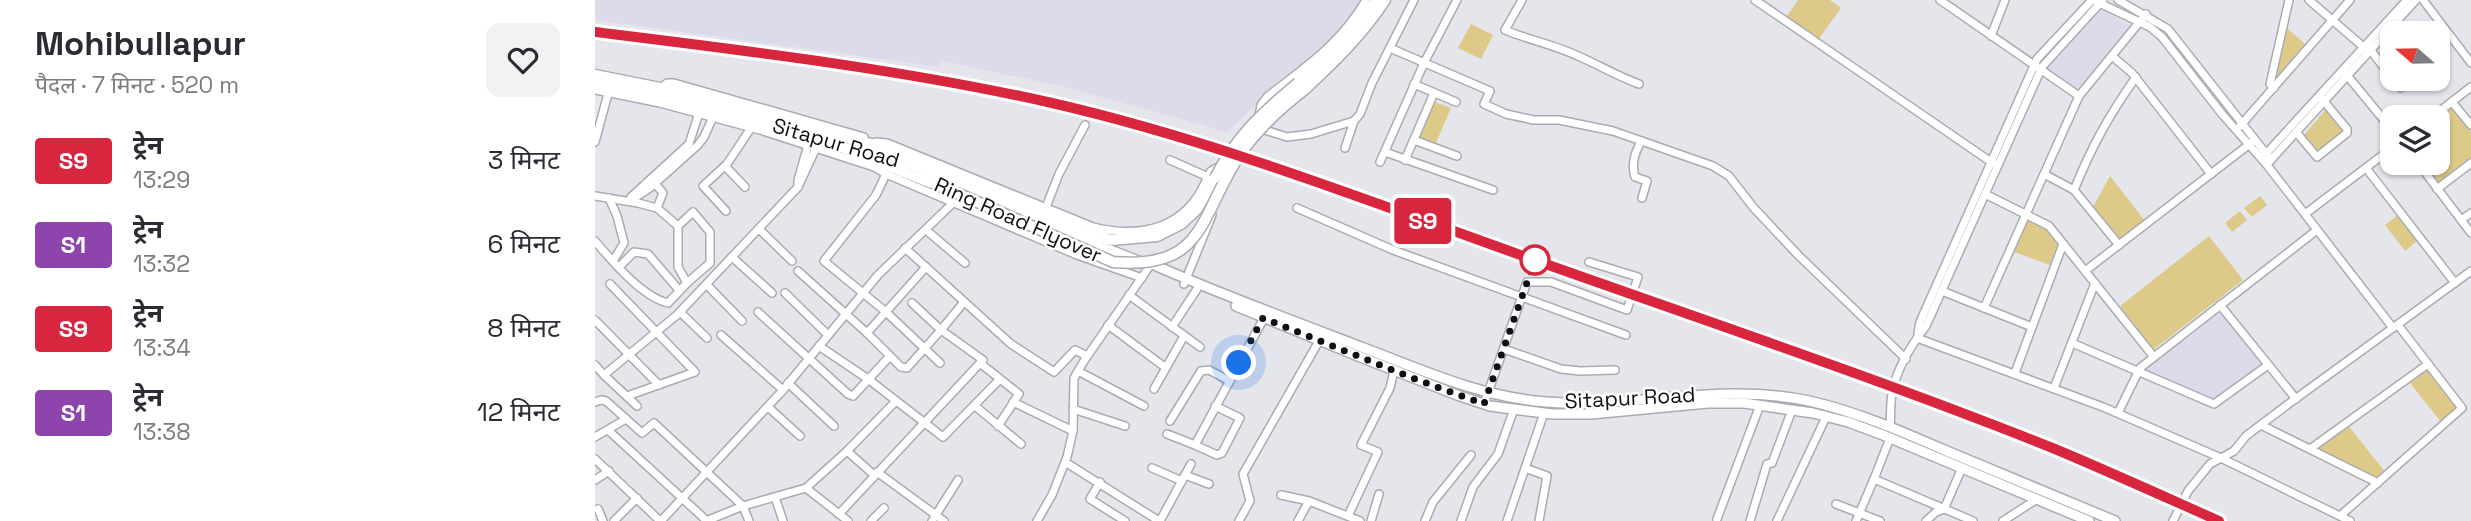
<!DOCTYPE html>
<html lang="hi">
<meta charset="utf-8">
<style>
:root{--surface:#fff;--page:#f2f2f3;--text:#2b2b33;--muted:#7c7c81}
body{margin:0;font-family:"Space Grotesk","Noto Sans Devanagari",sans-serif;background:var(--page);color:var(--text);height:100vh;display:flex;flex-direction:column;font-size:26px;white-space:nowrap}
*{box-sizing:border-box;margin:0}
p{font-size:23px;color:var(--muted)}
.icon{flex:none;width:38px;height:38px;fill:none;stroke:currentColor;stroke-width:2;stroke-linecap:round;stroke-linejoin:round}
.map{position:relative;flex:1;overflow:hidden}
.details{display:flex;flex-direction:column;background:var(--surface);width:595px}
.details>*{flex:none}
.badge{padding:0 14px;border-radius:5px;font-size:24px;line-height:46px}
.needle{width:46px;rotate:290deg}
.buttons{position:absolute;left:1785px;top:21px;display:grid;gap:14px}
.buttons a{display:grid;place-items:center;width:70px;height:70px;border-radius:14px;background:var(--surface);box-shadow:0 2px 5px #0004;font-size:35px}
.you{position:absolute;width:35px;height:35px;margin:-18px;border:5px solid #fff;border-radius:50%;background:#1a73e8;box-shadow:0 0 0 10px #1a73e833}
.map>.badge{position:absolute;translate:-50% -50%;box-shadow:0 0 0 4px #fff}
.round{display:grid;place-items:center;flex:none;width:74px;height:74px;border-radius:14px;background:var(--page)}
.overview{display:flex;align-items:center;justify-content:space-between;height:119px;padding:0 35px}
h1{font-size:33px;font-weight:700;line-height:52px}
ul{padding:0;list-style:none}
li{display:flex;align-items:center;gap:21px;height:84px;padding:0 35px}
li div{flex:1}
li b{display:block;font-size:26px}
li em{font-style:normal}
li .badge{min-width:77px;font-weight:700;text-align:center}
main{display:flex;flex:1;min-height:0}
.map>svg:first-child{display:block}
.built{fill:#dbdbea}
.green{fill:#ddca89}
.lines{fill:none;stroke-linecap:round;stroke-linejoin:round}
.minor-casing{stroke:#aaabb2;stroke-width:10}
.major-casing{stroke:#aaabb2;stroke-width:12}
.highway-casing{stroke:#aaabb2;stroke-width:13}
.minor{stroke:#fff;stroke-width:7}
.major{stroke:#fff;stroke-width:9}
.highway{stroke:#fff;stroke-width:10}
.rail-casing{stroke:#5c5c60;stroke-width:4.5}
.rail{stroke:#fff;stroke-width:2;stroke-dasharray:5;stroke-linecap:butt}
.highway-bridge-casing{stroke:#aaabb2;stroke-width:13;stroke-linecap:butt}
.highway-bridge{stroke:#fff;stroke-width:10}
.line-casing{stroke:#fff;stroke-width:16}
.line{stroke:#d7263d;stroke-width:10}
.walk{stroke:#101012;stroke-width:7;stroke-dasharray:0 12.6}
.stop-dot{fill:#fff;stroke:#d7263d;stroke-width:3.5}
.labels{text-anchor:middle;stroke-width:5;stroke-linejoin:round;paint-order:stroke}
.street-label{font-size:21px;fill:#101012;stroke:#fff}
</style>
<main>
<section class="details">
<div class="overview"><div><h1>Mohibullapur</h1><p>पैदल · 7 मिनट · 520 m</p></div><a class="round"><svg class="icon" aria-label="heart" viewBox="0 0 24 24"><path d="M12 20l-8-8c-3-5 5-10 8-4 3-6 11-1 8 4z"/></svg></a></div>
<ul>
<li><span class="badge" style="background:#d7263d;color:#fff">S9</span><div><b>ट्रेन</b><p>13:29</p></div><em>3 मिनट</em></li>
<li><span class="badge" style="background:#8e44ad;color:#fff">S1</span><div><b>ट्रेन</b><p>13:32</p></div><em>6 मिनट</em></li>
<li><span class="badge" style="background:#d7263d;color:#fff">S9</span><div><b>ट्रेन</b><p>13:34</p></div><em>8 मिनट</em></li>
<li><span class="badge" style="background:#8e44ad;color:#fff">S1</span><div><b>ट्रेन</b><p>13:38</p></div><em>12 मिनट</em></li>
</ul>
</section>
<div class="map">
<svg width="1876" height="521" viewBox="0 0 1876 521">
<rect width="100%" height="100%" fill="#e5e5ec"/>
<!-- built -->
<g class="built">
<polygon points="0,0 765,0 756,18 732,46 675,92 632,132 471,87 347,61 345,67 0,20"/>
<polygon points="1504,9 1536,26 1483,91 1452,68"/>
<polygon points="1626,312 1668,363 1619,401 1551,370"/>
</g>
<!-- green -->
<g class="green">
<polygon points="1203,0 1235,0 1246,8 1223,40 1191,17"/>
<polygon points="876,24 898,35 886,59 863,48"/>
<polygon points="1691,27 1710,44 1681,78"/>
<polygon points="837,101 856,108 840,145 822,138"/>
<polygon points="1857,107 1876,132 1876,158 1843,184 1827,163 1843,163 1843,118"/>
<polygon points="1732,108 1750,130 1721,152 1709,135"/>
<polygon points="1515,176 1550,221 1526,241 1498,207"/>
<polygon points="1665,196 1672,205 1657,217 1649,208"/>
<polygon points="1645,211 1652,220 1637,232 1630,223"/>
<polygon points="1803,215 1822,241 1810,251 1790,225"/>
<polygon points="1433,219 1451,229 1463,243 1455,265 1419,252"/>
<polygon points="1614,236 1648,280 1558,350 1525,306"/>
<polygon points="1832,370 1863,409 1846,422 1815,383"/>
<polygon points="1753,425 1790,472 1782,478 1722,448"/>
</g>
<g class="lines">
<!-- minor casing -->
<g class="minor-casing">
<g id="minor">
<path d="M771,0C746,43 712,66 673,96L666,105L663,121L670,130L692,137L716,134L759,121L765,114L777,83L819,0"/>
<path d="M927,0L910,30C934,40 960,45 983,56C1004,65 1022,76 1044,84"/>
<polyline points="1160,0 1399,164"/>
<polyline points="1345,0 1484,96"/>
<polyline points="1498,0 1555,27 1567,37 1627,114 1672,165 1798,328"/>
<polyline points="1523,0 1573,29 1676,160"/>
<polyline points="1714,0 1772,50"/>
<polyline points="1828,0 1876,63"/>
<polyline points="1800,23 1807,33"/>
<polyline points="1396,36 1410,0"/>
<polyline points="795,48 895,91 889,104 911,114 939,120 964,120 1018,131 1118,166 1134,176 1158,207 1203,255 1311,359"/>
<polyline points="1774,48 1797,78"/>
<polyline points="1517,56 1537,73 1616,174"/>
<polyline points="1751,74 1797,130"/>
<polyline points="1798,79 1806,88 1819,79"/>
<polyline points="819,84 861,102"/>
<polyline points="66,88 72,83 79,83 269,137"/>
<polyline points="1679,88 1675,84 1694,0"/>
<polyline points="0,90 65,103 165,130 279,167"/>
<polyline points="1857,102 1876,125"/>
<polyline points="1837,117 1876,87"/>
<polyline points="1645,126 1755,0"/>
<polyline points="1701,132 1722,157 1752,133 1752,129 1727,99"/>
<polyline points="819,140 862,156"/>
<path d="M1046,141C1040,153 1036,163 1040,177L1052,181L1047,198"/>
<polyline points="0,142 14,90"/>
<path d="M281,142L292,143L498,227C533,236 571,233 596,205C605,196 610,182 616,171L621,168L626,170"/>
<polyline points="750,148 759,121"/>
<polyline points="790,152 898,190"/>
<polyline points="1669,156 1812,0"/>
<polyline points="272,159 279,167 291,174 482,255 547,278"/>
<polyline points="575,160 613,177"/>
<polyline points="810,160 839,93"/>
<polyline points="785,162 829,63 862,0"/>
<polyline points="1674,162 1821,0"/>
<polyline points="1823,163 1876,233"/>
<polyline points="130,166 150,187"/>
<polyline points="1771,168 1860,283"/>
<polyline points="291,174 281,195 229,261 291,312 345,363"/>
<polyline points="1449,174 1479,190 1524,245"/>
<polyline points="57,180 68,193 62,208"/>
<polyline points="203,187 221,148"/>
<polyline points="1842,189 1876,163"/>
<path d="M1479,190C1497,146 1513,117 1541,77"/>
<polyline points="1390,194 1454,226 1559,357"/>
<path d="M0,196L43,203L62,208L83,226V267L92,283L73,303C47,297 17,261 0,241"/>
<polyline points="14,198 22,216 29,243 18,261"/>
<polyline points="35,201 56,187 103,145 109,137 118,117"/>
<polyline points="35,201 36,197 94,144 104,113"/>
<polyline points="451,207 464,174 490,125"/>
<polyline points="702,208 798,250 1031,335"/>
<polyline points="131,211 108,186 132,164 156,128"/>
<polyline points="1710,214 1797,148"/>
<polyline points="1866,220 1876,213"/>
<polyline points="83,226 98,212 115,232 115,263 92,283"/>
<polyline points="164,229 197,261"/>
<polyline points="331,230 370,263"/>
<polyline points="310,248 416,344 459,372 480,350 492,356"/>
<polyline points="138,258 177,293"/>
<polyline points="24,267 39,252 53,254 84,290"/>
<polyline points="203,271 272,333 331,267"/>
<polyline points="1490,271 1656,143"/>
<polyline points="15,284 100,372 32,396"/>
<polyline points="589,284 617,215"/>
<polyline points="112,285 147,321"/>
<polyline points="1347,291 1437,327"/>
<polyline points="190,293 233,335"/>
<polyline points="534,295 605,347"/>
<polyline points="1625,305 1701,399"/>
<polyline points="1389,308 1484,96 1551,14"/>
<polyline points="85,312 112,338"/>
<polyline points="163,312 253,394 258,396 295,356"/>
<polyline points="0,320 64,385"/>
<polyline points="513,325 571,368"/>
<polyline points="577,327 602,289"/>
<polyline points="272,333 306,367 312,368 346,330 317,303"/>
<polyline points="1323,333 1325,322 1442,59 1497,0"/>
<polyline points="126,335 188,390"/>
<polyline points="1322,338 1508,407 1626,458 1755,521"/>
<polyline points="1477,343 1619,404 1673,365"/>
<polyline points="224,346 273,379 348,437 404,380"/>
<polyline points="909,349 966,369 985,371 1020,370"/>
<polyline points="385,363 424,394 403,426"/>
<polyline points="0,365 9,375 82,315 203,187 203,180 213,145"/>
<polyline points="483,371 549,406"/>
<polyline points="1420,373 1468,244"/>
<polyline points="9,375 42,406"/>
<polyline points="193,383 239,426"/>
<polyline points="1459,388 1500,283"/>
<polyline points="559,389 589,336"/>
<polyline points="0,402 6,400 11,401 47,433 59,423 148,506 211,488 253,521"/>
<polyline points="418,402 478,431"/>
<polyline points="889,404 932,282 956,282 1032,310 1043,277 994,262"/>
<polyline points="380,406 426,444"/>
<polyline points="173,407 205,436"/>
<polyline points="478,409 530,426"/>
<polyline points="1523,413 1545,368 1722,230"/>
<polyline points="575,421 606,371 614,370 635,381"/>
<polyline points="1666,425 1783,483"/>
<path d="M1295,427C1296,416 1295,405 1297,394C1301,370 1317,344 1331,326L1447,67L1508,0"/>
<polyline points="13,430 112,521"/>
<polyline points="572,434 600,445 669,318"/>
<polyline points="0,437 31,419"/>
<polyline points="1295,438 1279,479 1378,521"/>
<polyline points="600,445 622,455 627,453 645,418 620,406"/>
<polyline points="1715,449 1833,364"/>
<polyline points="252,451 279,475"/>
<polyline points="0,459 65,521"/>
<polyline points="470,462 564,521"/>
<polyline points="557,468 587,481"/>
<polyline points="930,468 952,476 944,521"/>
<polyline points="282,472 349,521"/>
<polyline points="590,475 614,484"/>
<polyline points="0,480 14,471"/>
<polyline points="505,482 495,499 530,521"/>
<polyline points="211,488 252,451 301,401"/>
<polyline points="686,495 714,501"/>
<polyline points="180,497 188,521"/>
<polyline points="1241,504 1285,521"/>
<polyline points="3,509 8,521"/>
<polyline points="244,514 388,360 346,330 369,302"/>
<polyline points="753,516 783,452 766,445 795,388 799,371"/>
<polyline points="1745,516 1867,408 1803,325"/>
<polyline points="1122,519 1165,405"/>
<polyline points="19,521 42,498"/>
<polyline points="66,521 188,390 283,275 359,202"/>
<polyline points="111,521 148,506 154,521"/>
<polyline points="276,521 289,508"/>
<polyline points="337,521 363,480"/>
<polyline points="442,521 457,495 472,457 478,431 479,378 489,361 554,267"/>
<polyline points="565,521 596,464"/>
<polyline points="644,521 655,501 648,474 724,341"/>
<polyline points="703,521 714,501 765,521"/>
<polyline points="776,521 784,494"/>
<polyline points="830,521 838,502 876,455"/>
<polyline points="866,521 878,487 903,454 919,409"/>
<polyline points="912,521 949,413"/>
<polyline points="1155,521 1172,464 1177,463 1197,410"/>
<polyline points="1182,521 1231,417"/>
<polyline points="1261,521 1279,479"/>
<polyline points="1331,521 1341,512 1349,509 1367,468"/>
<polyline points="1408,521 1442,499"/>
<polyline points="1578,521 1593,491 1615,464 1639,451 1651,436 1692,405 1876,271"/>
</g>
</g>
<!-- major casing -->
<g class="major-casing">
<g id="major">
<path d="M250,148C281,143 382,194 416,209C460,229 505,246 551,264H557C627,295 698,321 769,348C829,371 886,397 951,402C1039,409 1126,382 1214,401C1263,412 1308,432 1354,452C1409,475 1464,498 1520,521"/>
<polyline points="641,306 763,356 862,395 895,406 957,414 996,414 1113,403 1149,403 1218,413 1253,422 1288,435 1494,521"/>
</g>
</g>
<!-- highway casing -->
<g class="highway-casing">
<g id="highway">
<polyline points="0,75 75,90 284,146 390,188 493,234 517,240 562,236 586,224 602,209 620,178"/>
<polyline points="0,83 88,101 226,139 362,193"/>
<polyline points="703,83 739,52 782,0"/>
<path d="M710,89C739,62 768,34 790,0"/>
<polyline points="401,197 415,209"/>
</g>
</g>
<!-- minor -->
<use href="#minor" class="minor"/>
<!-- major -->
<use href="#major" class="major"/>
<!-- highway -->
<use href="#highway" class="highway"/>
<!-- rail casing -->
<g class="rail-casing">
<path id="rail" d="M0,32C116,47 232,59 347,80C435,96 520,119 605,144L1334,400L1463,450L1624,521"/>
</g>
<!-- rail -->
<use href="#rail" class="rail"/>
<!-- highway-bridge casing -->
<g class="highway-bridge-casing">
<g id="highway-bridge">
<path d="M620,178C641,137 668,112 703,83"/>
<path d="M362,193L518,262C609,270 604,219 642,159C660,131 684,109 710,89"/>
</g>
</g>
<!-- highway-bridge -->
<use href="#highway-bridge" class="highway-bridge"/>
</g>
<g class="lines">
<!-- line casing -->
<g class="line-casing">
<path id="line" d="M0,32C153,51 306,69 457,103C623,141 784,205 945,262C1117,323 1290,381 1460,449C1515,472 1570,497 1624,521"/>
</g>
<!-- line -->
<use href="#line" class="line"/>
<!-- walk -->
<polyline class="walk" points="644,363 668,318 820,379 889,404 940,260"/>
</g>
<!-- markers -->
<circle class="stop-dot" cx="940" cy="260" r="14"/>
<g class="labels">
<!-- street labels -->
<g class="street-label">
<text transform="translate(241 143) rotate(16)" y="7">Sitapur Road</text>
<text transform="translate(423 220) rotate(24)" y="7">Ring Road Flyover</text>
<text transform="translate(1035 398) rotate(-3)" y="7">Sitapur Road</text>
</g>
</g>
</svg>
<div class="buttons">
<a><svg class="needle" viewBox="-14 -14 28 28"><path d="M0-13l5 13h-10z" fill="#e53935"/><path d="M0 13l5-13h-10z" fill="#7c7c81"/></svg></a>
<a><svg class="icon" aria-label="layers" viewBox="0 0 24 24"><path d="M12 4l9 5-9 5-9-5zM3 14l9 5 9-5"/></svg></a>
</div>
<div class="you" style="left:644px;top:363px"></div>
<b class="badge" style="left:828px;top:221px;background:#d7263d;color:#fff">S9</b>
</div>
</main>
